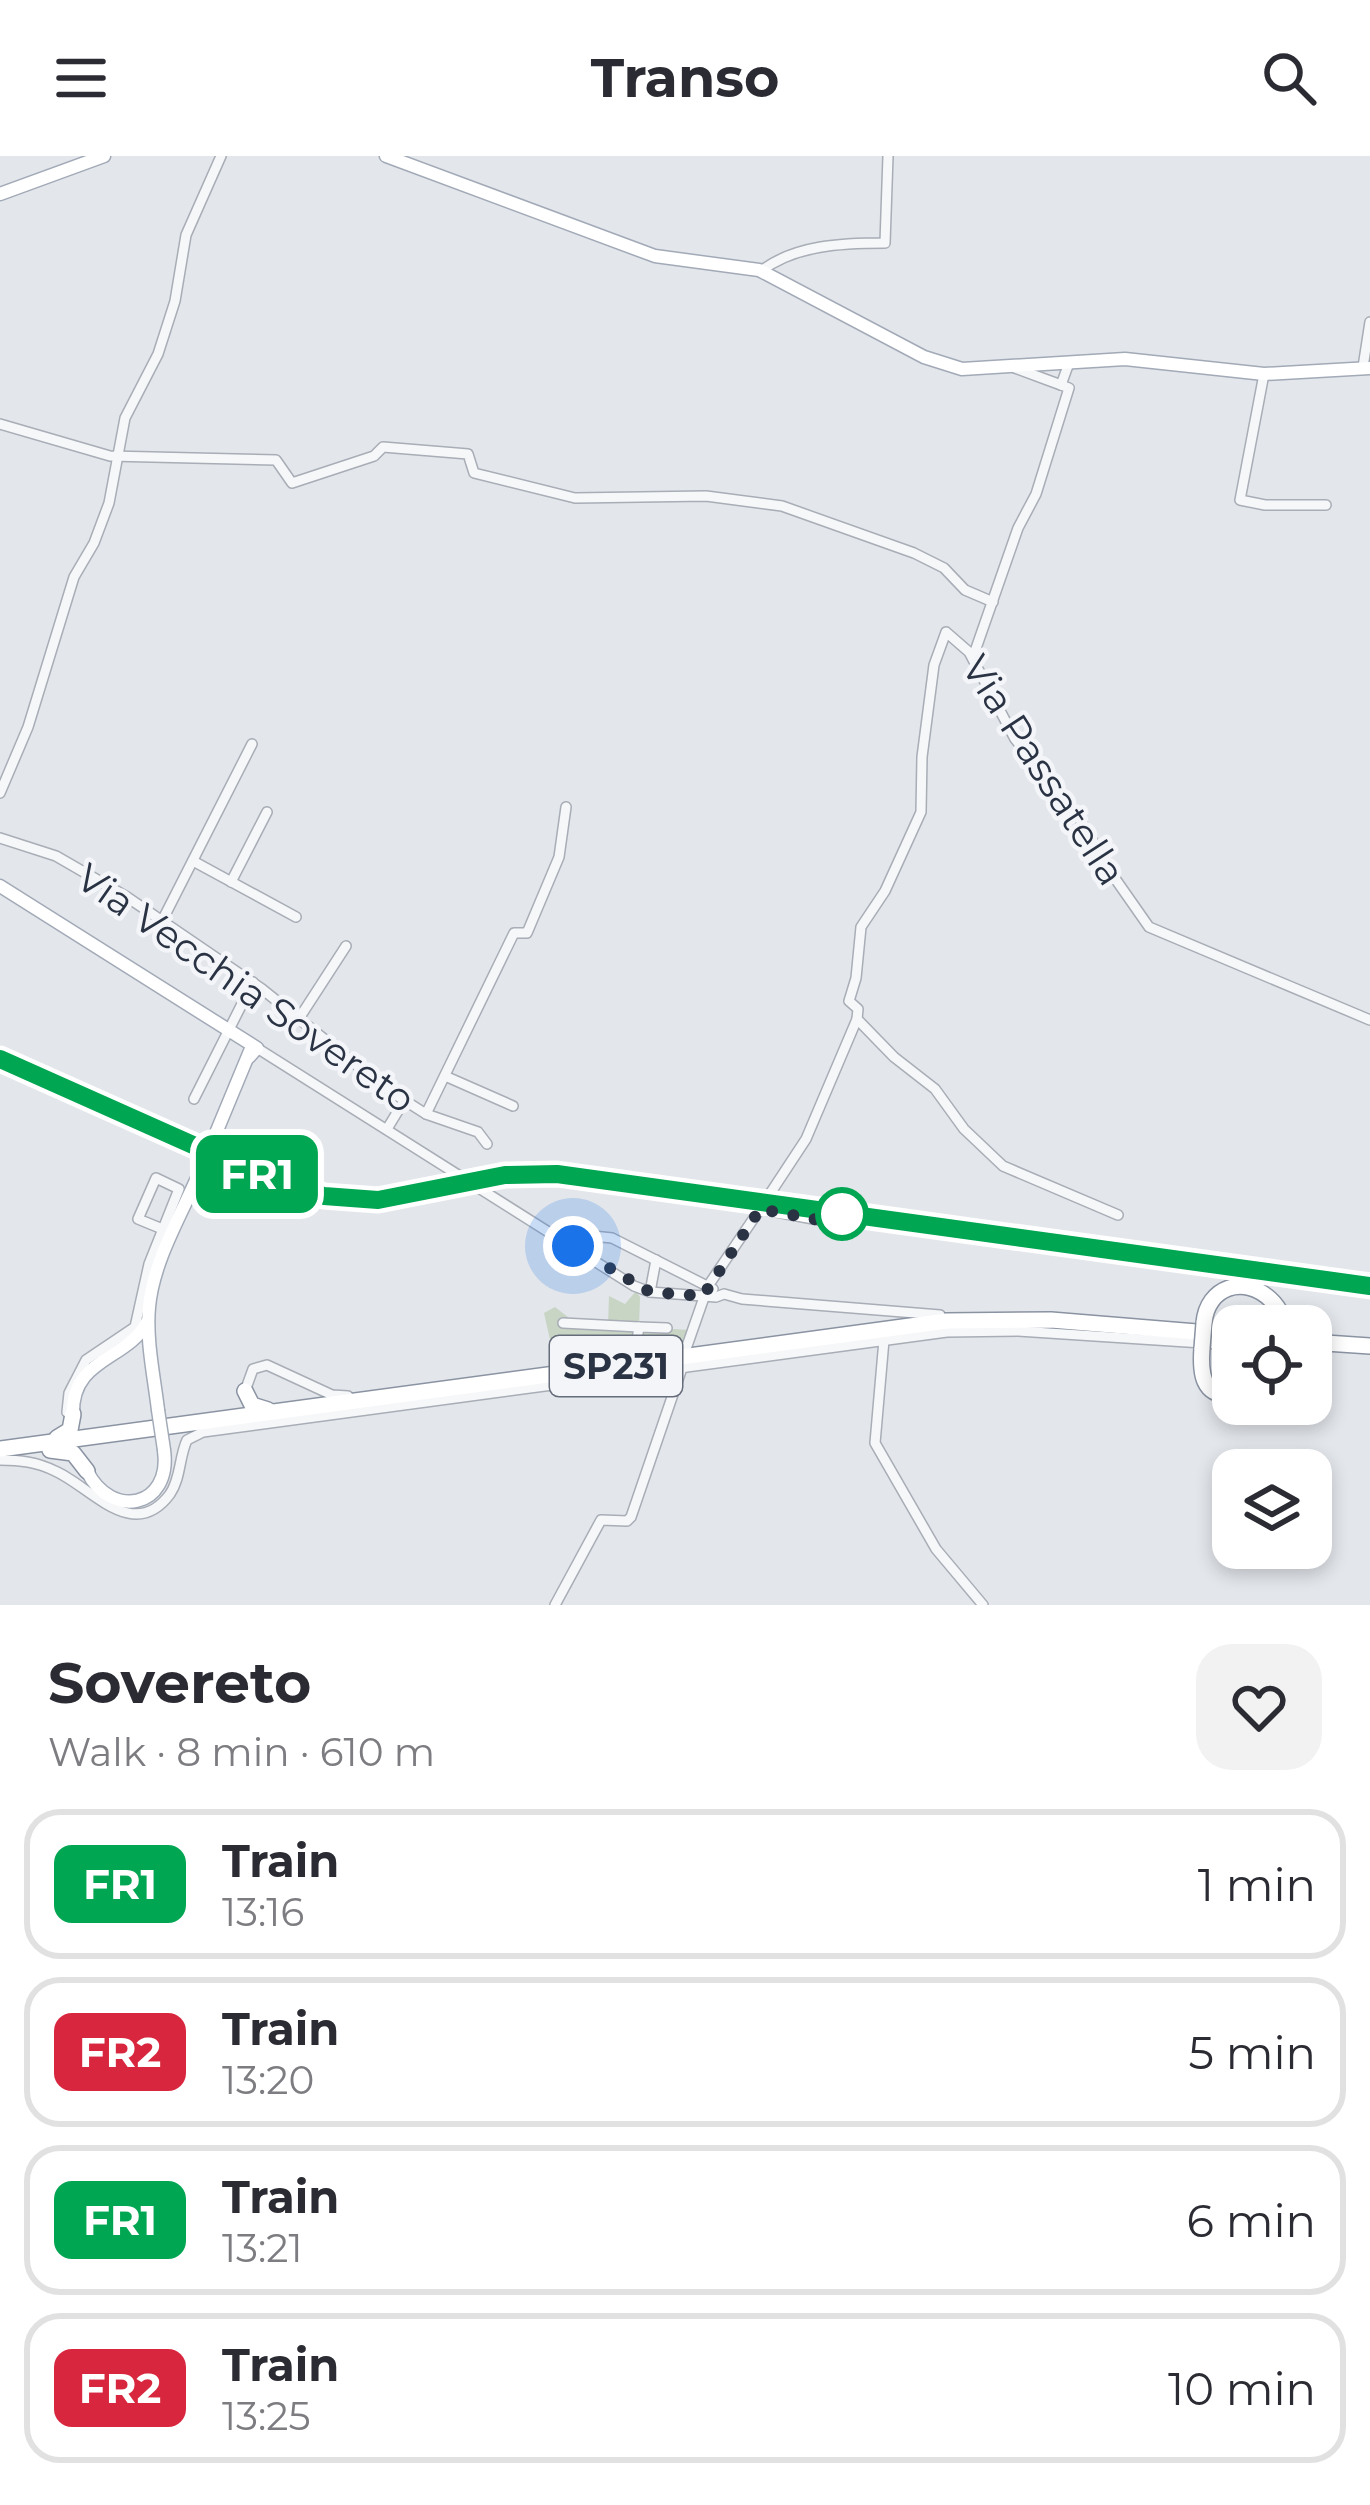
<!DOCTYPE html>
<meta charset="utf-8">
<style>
:root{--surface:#fff;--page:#f2f2f3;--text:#2b2b33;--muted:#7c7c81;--line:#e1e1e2}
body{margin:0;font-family:Montserrat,sans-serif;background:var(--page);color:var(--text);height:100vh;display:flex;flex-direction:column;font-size:45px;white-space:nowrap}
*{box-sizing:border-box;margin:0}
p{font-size:39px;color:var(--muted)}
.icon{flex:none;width:66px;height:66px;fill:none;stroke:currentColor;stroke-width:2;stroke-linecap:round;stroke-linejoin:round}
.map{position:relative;height:1449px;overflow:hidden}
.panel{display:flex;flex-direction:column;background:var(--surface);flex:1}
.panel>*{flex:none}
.badge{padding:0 24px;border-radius:18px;font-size:42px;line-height:78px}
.buttons{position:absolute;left:1212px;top:1149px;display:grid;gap:24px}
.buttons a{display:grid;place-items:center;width:120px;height:120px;border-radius:24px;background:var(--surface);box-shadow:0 6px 18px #0003;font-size:60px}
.you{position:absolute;width:60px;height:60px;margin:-30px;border:9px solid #fff;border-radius:50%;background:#1a73e8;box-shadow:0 0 0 18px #1a73e833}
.map>.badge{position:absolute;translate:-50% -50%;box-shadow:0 0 0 6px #fff}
.round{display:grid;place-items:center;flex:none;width:126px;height:126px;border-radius:36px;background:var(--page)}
.headline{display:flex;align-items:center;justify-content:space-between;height:204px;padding:0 48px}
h1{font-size:57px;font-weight:700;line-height:90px}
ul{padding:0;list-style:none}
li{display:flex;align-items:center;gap:36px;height:150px;margin:0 24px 18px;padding:0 24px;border:6px solid var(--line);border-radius:36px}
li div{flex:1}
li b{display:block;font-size:45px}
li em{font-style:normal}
li .badge{min-width:132px;font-weight:700;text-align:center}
header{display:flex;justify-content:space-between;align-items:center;height:156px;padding:0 48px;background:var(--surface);font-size:54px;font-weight:700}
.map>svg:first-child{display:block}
.green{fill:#c8d5c4}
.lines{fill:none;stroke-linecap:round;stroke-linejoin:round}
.minor-casing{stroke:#a8adb6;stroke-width:12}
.major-casing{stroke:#a2aab7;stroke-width:15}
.highway-casing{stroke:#8a93a2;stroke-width:18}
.minor{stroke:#f6f7f9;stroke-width:9}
.major{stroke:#fff;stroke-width:12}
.highway{stroke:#fff;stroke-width:15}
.rail{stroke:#7c8595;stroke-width:3;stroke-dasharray:6 12;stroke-linecap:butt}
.major-bridge-casing{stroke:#a2aab7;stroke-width:15;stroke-linecap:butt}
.highway-bridge-casing{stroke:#8a93a2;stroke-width:18;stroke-linecap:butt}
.major-bridge{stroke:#fff;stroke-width:12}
.highway-bridge{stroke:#fff;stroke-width:15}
.line-casing{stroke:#fff;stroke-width:27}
.line{stroke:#00a651;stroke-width:18}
.walk{stroke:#2a3344;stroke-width:12;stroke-dasharray:0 21.6}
.stop-dot{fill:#fff;stroke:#00a651;stroke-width:6}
.labels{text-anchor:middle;stroke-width:9;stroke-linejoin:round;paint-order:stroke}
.shield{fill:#f3f5f8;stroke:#666d7a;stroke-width:3}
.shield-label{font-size:36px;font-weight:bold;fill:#2a3344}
.street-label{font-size:39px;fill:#2a3344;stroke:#f3f5f8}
</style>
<header><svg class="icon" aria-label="menu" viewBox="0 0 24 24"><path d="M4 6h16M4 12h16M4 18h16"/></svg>Transo<svg class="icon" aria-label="search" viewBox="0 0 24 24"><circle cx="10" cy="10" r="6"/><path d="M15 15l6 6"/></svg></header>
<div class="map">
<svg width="1370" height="1449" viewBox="0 0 1370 1449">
<rect width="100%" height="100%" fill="#e3e6eb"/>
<!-- green -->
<polygon class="green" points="636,1135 640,1141 639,1171 690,1174 685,1190 559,1208 559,1197 553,1197 544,1157 555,1151 573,1165 608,1169 609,1140 625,1148"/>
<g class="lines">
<!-- minor casing -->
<g class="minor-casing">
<g id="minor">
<path d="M761,115C795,89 842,87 885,87L888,0"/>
<polyline points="1363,211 1370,166"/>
<polyline points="1015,212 1061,229 1069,207"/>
<polyline points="1264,218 1240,344 1265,349 1326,349"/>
<polyline points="0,268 110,300 276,304 292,327 374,300 383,291 468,298 474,317 575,342 706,340 782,350 914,397 944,412 965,434 993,446"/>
<polyline points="973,501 1018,372 1036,338 1069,232 1061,229"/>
<polyline points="0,637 28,571 74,421 94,387 109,347 125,262 158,198 175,145 186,79 221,0"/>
<polyline points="0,682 56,700 127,741 262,833 385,932 426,958 478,976 487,988"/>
<polyline points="193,705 296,761"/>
<polyline points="231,726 267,656"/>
<polyline points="162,765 252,588"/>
<polyline points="300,861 346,790"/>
<polyline points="857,863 894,901 935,933 964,973 1003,1010 1118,1059"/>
<polyline points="257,892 634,1130 650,1136 716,1141 724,1138 742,1143 940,1159"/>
<polyline points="445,920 513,950"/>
<polyline points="194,943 253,826"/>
<polyline points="426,958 514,777 527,777 559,701 566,651"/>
<polyline points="387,973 404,945"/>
<polyline points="760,1053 806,983 857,863 858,853 849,845 856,822 861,771 885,735 921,656 922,601 934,509 946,476 969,496 1015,583 1076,657 1114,721 1149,771 1370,864"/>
<polyline points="556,1076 612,1082 713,1133"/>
<polyline points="650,1136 656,1104"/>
<polyline points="563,1167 639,1171"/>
<polyline points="884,1184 875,1287 936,1393 983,1449"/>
<polyline points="674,1196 687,1190 708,1130 760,1053 845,1069"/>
<polyline points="634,1202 639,1171 667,1172"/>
<polyline points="245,1235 253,1213 267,1209 332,1239 348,1240"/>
<polyline points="73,1258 67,1256 69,1237 86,1204 135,1171 149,1108 179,1033 156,1022 138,1063 160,1072"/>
<path d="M0,1304C20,1304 37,1306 55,1315C90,1330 133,1388 170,1338C181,1322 179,1301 187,1284L203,1276L947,1176L1018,1175L1233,1189"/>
<polyline points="555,1449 601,1364 627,1365 631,1361 682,1212"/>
</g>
</g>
<!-- major casing -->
<g class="major-casing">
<g id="major">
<polyline points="386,0 655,100 759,114 924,201 962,213 1125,203 1264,218 1370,212"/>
<polyline points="0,38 104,0"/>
<polyline points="0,730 257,892 249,901"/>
<polyline points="216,977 250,895"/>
<path d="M158,1254C154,1220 146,1185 149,1151C153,1106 180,1061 198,1020"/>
<path d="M73,1258C71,1202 128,1204 147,1166"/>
<path d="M87,1315C111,1364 172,1352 164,1294"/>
</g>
</g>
<!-- highway casing -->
<g class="highway-casing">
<g id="highway">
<path d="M1204,1167C1207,1131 1244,1118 1271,1144C1279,1151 1283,1161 1288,1170"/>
<polyline points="1311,1186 1370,1190"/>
<path d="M1202,1192C1200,1217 1202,1241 1233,1239"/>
<polyline points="245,1235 252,1249 268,1254"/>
<polyline points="57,1282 70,1274 73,1258"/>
<polyline points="0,1293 947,1165 1051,1164 1233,1179"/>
<polyline points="50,1294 73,1297 87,1315"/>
</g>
</g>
<!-- minor -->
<use href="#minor" class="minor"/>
<!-- major -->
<use href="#major" class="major"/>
<!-- highway -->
<use href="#highway" class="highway"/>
<!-- rail -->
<polyline class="rail" points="0,900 279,1025 320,1037 390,1041 509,1016 555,1016 1370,1128"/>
<!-- major-bridge casing -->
<g class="major-bridge-casing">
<g id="major-bridge">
<polyline points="198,1020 216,977"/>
<polyline points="158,1254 164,1294"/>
</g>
</g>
<!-- highway-bridge casing -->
<g class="highway-bridge-casing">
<polyline id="highway-bridge" points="1202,1192 1204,1167"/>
</g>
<!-- major-bridge -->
<use href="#major-bridge" class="major-bridge"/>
<!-- highway-bridge -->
<use href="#highway-bridge" class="highway-bridge"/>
</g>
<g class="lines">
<!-- line casing -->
<g class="line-casing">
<polyline id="line" points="0,903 269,1023 324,1040 378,1044 505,1019 557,1018 1370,1130"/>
</g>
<!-- line -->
<use href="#line" class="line"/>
<!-- walk -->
<polyline class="walk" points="573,1090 650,1136 703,1140 760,1053 845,1069 842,1058"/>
</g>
<!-- markers -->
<circle class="stop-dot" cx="842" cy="1058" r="24"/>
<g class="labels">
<!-- shield labels -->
<rect class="shield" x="550" y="1180" width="132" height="60" rx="9"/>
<g class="shield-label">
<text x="616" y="1223">SP231</text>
</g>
<!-- street labels -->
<g class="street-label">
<text transform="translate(1044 614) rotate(57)" y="14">Via Passatella</text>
<text transform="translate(246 832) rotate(35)" y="14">Via Vecchia Sovereto</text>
</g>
</g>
</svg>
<div class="buttons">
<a><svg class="icon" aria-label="locate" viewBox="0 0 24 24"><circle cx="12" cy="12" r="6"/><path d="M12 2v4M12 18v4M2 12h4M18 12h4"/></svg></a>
<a><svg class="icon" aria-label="layers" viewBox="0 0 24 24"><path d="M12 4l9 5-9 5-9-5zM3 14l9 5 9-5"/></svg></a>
</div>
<div class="you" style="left:573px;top:1090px"></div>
<b class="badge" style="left:257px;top:1018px;background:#00a651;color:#fff">FR1</b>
</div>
<section class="panel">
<div class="headline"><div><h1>Sovereto</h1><p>Walk · 8 min · 610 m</p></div><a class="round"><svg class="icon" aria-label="heart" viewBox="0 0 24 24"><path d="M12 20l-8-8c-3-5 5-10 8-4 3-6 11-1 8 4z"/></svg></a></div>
<ul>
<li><span class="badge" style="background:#00a651;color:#fff">FR1</span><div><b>Train</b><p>13:16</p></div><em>1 min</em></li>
<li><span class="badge" style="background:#d7263d;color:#fff">FR2</span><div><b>Train</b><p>13:20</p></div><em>5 min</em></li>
<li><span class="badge" style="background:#00a651;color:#fff">FR1</span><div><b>Train</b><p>13:21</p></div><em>6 min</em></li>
<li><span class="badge" style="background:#d7263d;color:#fff">FR2</span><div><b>Train</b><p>13:25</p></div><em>10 min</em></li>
</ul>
</section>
